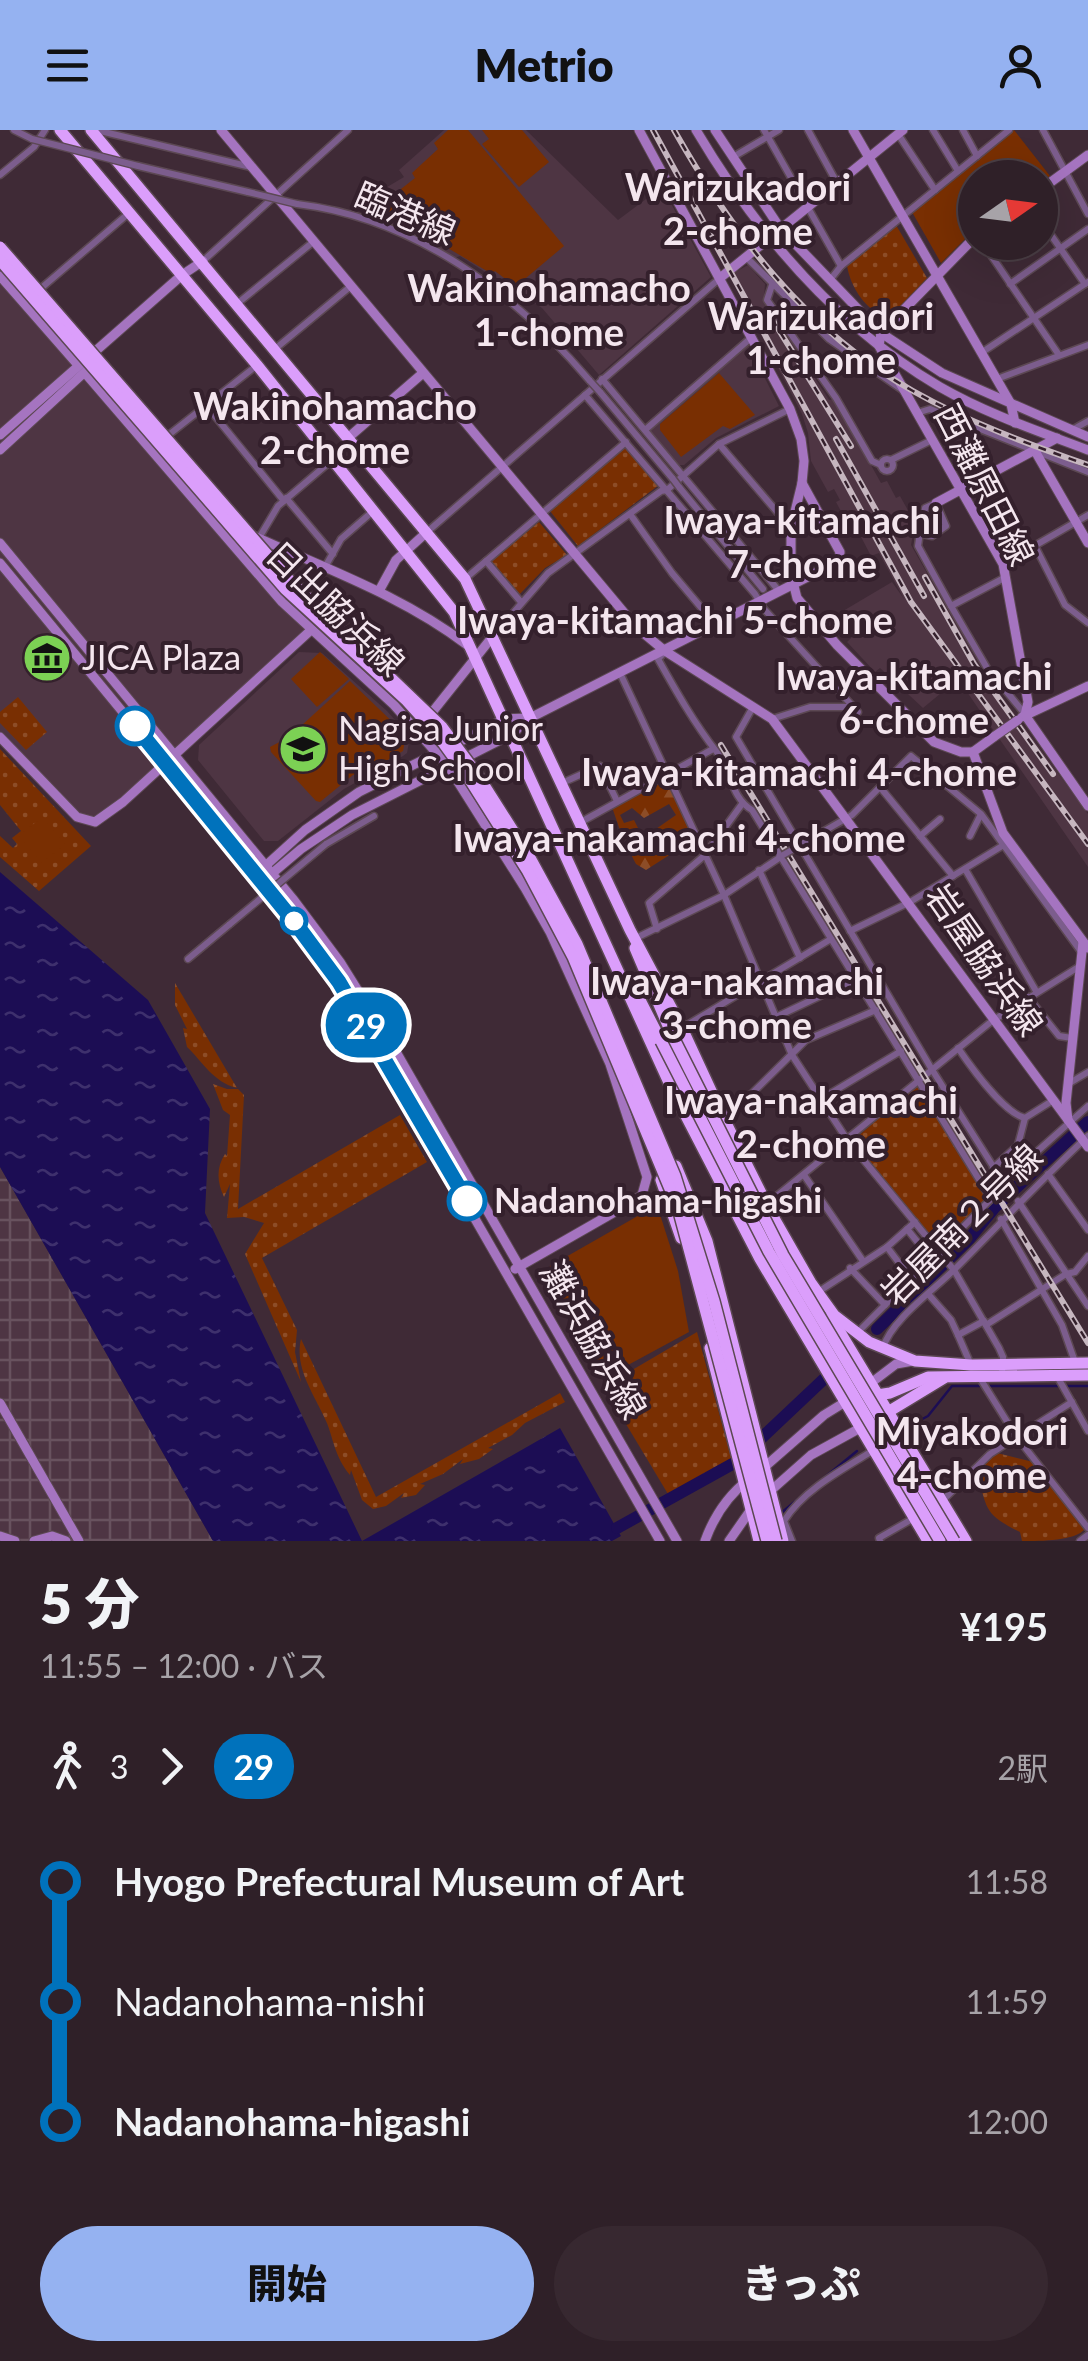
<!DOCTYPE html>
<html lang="ja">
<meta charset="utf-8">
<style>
:root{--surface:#2f2028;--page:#372830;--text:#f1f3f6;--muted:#a7a3a8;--line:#4a3e45;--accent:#95b2f1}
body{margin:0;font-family:Lato,"Noto Sans JP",sans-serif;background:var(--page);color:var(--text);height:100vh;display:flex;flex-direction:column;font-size:38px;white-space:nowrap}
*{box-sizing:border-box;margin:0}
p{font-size:32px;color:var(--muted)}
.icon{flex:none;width:55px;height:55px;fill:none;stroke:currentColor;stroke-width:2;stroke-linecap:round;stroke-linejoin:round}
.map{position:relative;height:1411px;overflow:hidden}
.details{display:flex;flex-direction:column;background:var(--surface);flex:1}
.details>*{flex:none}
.badge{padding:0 20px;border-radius:32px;font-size:35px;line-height:65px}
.needle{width:65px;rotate:76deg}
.controls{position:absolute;left:958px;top:30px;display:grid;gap:20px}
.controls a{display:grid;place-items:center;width:100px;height:100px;border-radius:50%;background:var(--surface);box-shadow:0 10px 40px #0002,0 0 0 2px var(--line);font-size:50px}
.map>.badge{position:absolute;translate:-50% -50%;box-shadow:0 0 0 5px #fff}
.legs{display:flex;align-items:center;gap:15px;height:110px;padding:0 40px;font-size:32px}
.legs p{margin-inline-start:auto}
.headline{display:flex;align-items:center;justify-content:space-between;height:170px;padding:0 40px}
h1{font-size:55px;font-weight:800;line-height:75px}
.primary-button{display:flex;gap:20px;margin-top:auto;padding:20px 40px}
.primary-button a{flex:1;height:115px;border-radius:60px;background:var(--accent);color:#111;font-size:40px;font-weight:800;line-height:115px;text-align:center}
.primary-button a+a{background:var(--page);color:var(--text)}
ul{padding:0 40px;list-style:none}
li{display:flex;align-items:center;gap:35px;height:120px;font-size:38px}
li i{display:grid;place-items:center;width:15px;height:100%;margin:0 12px;background:currentColor}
li i::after{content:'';width:25px;height:25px;margin:-12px;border:8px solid;border-radius:50%;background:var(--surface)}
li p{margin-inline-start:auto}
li:first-child i{background:linear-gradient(#0000 50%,currentColor 0)}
li:last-child i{background:linear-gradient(currentColor 50%,#0000 0)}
header{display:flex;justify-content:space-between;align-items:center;height:130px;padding:0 40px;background:var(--accent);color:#111;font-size:45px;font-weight:800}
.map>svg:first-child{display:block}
.built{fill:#4e3543}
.industrial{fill:url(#industrial-grid)}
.grass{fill:url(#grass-dots)}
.forest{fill:url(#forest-firs)}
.garden{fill:#792f02}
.water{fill:url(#water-ripples)}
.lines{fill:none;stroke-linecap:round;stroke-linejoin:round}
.stream{stroke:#1c0d54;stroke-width:2.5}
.river{stroke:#1c0d54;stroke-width:12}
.street-casing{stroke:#5c4853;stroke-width:9}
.secondary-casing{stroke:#5c4853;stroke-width:11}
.highway-casing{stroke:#5c4853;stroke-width:14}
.street{stroke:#7c5d8d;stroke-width:6}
.secondary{stroke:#a574c0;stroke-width:9}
.highway{stroke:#db9efb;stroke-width:11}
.rail-casing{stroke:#c6b6bf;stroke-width:6}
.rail{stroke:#34202c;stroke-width:2.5;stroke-dasharray:8;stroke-linecap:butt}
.street-bridge-casing{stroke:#5c4853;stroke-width:9;stroke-linecap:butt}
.secondary-bridge-casing{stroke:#5c4853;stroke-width:11;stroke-linecap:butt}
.highway-bridge-casing{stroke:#5c4853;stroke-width:14;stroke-linecap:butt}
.street-bridge{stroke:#7c5d8d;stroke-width:6}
.secondary-bridge{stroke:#a574c0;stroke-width:9}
.highway-bridge{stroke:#db9efb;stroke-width:11}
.line-1-casing{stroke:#fff;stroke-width:22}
.line-1{stroke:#0072bc;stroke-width:15}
.stop-1-dot{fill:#fff;stroke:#0072bc;stroke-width:5}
.labels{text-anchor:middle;stroke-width:8;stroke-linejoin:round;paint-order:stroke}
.street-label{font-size:35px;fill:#f4e6ee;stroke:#34202c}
.poi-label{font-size:35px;fill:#f4e6ee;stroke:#34202c;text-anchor:start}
.stop-label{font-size:35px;font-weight:bold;fill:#f4e6ee;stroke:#34202c;text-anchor:start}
.neighbourhood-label{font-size:38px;font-weight:bold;fill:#f4e6ee;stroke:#34202c}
</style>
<header><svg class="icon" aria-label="menu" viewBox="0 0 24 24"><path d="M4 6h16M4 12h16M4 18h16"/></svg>Metrio<svg class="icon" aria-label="person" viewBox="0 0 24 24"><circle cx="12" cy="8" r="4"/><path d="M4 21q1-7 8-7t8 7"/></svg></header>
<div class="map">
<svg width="1088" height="1411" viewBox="0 0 1088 1411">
<defs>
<pattern id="industrial-grid" width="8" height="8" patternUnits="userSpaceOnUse" patternTransform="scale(2.5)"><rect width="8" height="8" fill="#4e3543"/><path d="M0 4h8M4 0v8" fill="none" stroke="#68525e"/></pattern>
<pattern id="grass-dots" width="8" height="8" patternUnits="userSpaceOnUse" patternTransform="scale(2.5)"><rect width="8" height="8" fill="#792f02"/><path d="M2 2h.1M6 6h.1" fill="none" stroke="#8d4d27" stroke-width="1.8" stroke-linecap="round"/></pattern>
<pattern id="forest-firs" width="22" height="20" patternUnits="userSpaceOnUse" patternTransform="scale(2.5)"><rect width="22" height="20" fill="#792f02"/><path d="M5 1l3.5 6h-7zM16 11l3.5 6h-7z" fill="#8d4d27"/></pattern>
<pattern id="water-ripples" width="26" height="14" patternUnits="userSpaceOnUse" patternTransform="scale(2.5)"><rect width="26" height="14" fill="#1c0d54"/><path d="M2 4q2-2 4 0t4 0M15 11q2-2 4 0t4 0" fill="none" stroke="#3e306d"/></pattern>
</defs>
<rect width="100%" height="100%" fill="#3f2a36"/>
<!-- built -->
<g class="built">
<polygon points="444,0 526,0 618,90 662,57 711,147 599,245 542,178 460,126 454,128 370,85 369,63 377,63 404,47 399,40"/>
<polygon points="748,135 765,154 764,168 829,270 834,269 881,353 887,351 896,368 900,366 915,393 911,415 981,538 1088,684 1088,737 958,549 923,578 880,538 875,542 847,512 852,507 837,489 843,481 892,452 904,469 879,423 871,426 859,403 854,406 836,372 840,370 834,359 828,362 811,331 808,303 802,284 730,145"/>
<polygon points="0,146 311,500 105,688 86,691 0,607"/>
<polygon points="748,215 779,276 716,308 684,335 678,335 650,302 651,298"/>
<polygon points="299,522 322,523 387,581 410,607 407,623 403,626 344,659 278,711 264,711 198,630 199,615"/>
</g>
<!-- industrial -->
<polygon class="industrial" points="0,1037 213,1411 0,1411"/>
<!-- grass -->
<g class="grass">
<path d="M896,95L927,148L888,189C867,181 850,158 847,135Z"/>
<polygon points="625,318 627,318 659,355 578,416 550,381"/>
<polygon points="539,392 567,425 545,438 518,466 490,432"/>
<polygon points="18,567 47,602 26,620 0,593 0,582"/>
<polygon points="0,619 91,716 39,761 0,727 0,706 13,718 17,714 12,708 21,701 0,675"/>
<path d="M175,853L237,958C213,952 203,932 187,917L183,898L187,899L175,875Z"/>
<polygon points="919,953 984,1061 984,1070 943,1113 937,1113 856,1015 856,1008"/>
<path d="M213,954L227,959H238L244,965L238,1079L400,985L427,1032L262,1128L297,1200L295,1222L301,1252L245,1124L264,1093L244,1087L227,1088L230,1054L224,1067C217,1052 216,1038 225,1024L227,1026L230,985L223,980Z"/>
<polygon points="697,1202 732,1331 668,1364 605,1259 610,1253"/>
<path d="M301,1209L376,1367L560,1263L565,1272L525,1293L512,1305L488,1318L493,1319L479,1329L460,1334L463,1329L443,1344L420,1354L425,1355L416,1365L401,1368L404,1363L386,1376L373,1379L362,1370L351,1340L350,1345C334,1326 333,1306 326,1291C315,1265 294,1239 301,1209Z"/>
<path d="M997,1323L1033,1332L1085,1399C1075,1411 1042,1411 1022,1411L1020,1402C981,1383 988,1377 976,1341Z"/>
</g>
<!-- forest -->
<polygon class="forest" points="667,649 692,705 671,724 646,740 636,734 625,713 641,704 650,712 656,706 653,701 676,685 669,674 644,688 632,678 620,685 624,693 634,690 639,700 623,709 612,677"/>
<!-- garden -->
<g class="garden">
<polygon points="448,0 468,0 564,116 520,153 512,154 495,141 492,144 378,77 415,48 412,43 438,19 434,13"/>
<polygon points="482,0 522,0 549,32 519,57 482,14 489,9"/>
<polygon points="1014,0 1050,46 1040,52 1040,48 975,48 975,99 941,133 912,82"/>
<polygon points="719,243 755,285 730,299 723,296 681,327 660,300 660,294"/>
<polygon points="320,522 349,549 317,577 291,549"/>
<polygon points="350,551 406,605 403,621 369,641 353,645 320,672 316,671 271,622 270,617 289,607"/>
<polygon points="42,687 65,714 42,733 19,706"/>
<polygon points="657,1075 678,1141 689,1202 604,1248 547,1146 550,1136"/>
</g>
<!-- water -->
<g class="water">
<polygon points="0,742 148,870 210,979 205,1083 362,1411 213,1411 0,1037"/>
<polygon points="560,1298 621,1406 612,1411 362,1411"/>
</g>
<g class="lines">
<!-- stream -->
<g class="stream">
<polyline points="990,1256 1088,1256"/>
<polyline points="913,1294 928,1286 952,1256 982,1256"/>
<polyline points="781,1383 857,1321"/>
</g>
<!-- river -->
<g class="river">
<polyline points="877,1199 969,1109 995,1077 1088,992"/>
<polyline points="617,1398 736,1332 825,1248"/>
</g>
<!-- street casing -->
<g class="street-casing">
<g id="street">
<polyline points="14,0 32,9"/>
<polyline points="96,0 251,37"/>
<polyline points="764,0 841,136"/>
<polyline points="808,0 837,53"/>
<polyline points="933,0 958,41"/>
<polyline points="963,0 977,26"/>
<polyline points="1043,0 1088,84"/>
<polyline points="898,4 935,60"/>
<polyline points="733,27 779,0"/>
<polyline points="138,36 248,62"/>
<polyline points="0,45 34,17 45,0"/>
<path d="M297,74C415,88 515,163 590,251"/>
<polyline points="1040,89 1085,154"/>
<polyline points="982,112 1059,225"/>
<polyline points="746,127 829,209 904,261"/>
<polyline points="203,131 348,0"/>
<polyline points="830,150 841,136 1009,0"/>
<polyline points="1010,154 1088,99"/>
<polyline points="772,155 767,170 836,268 872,331 881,335"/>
<polyline points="39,160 129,83"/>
<polyline points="238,173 313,112"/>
<polyline points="275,219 351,156"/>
<polyline points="981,223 1088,152"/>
<polyline points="602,249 779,461"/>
<polyline points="997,249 1088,215"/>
<polyline points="600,262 673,349"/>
<polyline points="585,265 755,464 764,479 858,582"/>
<polyline points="206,275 284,371"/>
<polyline points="917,283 930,279 1088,342"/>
<polyline points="645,300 752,207"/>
<polyline points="1072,300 1088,291"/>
<polyline points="166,307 256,236"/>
<polyline points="719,314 790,397"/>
<circle cx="887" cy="335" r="6"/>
<polyline points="891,330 932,310"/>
<polyline points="679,357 763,459"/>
<polyline points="286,368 333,424"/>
<polygon points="936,373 946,396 932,406 922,404 925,378"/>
<polyline points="630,384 672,443 715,494"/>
<polyline points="427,402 719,149"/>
<polyline points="920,402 918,416 951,476 987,538 1025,584"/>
<polyline points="259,408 278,376 332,330"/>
<polyline points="1035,416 1065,475 1088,493"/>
<polyline points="486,431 521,472"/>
<polyline points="1003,434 1088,385"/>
<polyline points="325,437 341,409 372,382"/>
<polyline points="466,448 626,312"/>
<polyline points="951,476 1006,447"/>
<polyline points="493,506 548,443 661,361 667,360 719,314 790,279"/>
<path d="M665,522L658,529C676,561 694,593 716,621C731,640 731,668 752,680L991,1069L856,1204"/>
<polyline points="620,543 724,765 792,925 848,1011 954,1140 999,1218 1003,1227 1002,1245"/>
<polyline points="753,577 736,607 931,938 1003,1052 1088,976"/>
<polyline points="772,589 810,577 851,577"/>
<polyline points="562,653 600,636 617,671"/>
<polyline points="880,657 953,746"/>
<polyline points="581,692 713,619"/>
<polyline points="920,706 940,689"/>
<polyline points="970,706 980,686"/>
<polyline points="326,714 374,686"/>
<polyline points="800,715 852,685 911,626 981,684 1082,823"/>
<polyline points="965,739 1036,861"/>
<polyline points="759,740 800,828"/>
<polyline points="657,799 649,773 705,725 742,674"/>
<polyline points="850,801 910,772 1002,716"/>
<polyline points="636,808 724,765 782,726"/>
<polyline points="188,829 230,794"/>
<polyline points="1028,867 1059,906 1072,908"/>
<polyline points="776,887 856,849"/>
<polyline points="682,898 831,809"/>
<path d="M958,918C971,937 1004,983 1025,988"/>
<polyline points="1068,954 1088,942"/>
<polyline points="821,969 901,921"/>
<polyline points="725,990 806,910 876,880"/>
<polyline points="993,1038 1018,1015 1025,988 1052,971"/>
<polyline points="1048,1044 1088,1100"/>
<polyline points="804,1045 863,1131"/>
<polyline points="1018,1071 1088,1176"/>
<polyline points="768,1073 992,891 1080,836"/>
<polyline points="1001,1089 1062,1195 1075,1232"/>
<polyline points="907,1099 932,1130"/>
<polyline points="887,1117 912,1150"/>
<polyline points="850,1138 885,1175"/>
<polyline points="818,1162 887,1117 915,1092"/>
<polyline points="929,1165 951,1190 958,1205"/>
<polyline points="986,1195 1066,1144 1075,1142 1088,1126"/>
<path d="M883,1218C891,1190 934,1160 956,1138C1000,1094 1042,1049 1088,1006"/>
<polyline points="971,1235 958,1205 984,1191"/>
<polyline points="978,1245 1016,1306 1088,1398"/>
<polyline points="1057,1246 1088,1301"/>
<polyline points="943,1370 990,1324 1072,1272"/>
<path d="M792,1411L784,1391C803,1360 843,1339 874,1320"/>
<polyline points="880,1411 879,1408 914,1388"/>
<polyline points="1080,1411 1088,1405"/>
</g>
</g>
<!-- secondary casing -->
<g class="secondary-casing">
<g id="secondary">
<polyline points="221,0 636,497 665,521 772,589 1088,1017"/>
<polyline points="639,0 790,279 801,309 804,331 802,353 791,398 791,444 797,468 837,515 934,612 961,622 973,622"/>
<path d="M696,0C757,103 836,196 940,257C987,284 1038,301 1088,320"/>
<polyline points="715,0 780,98 881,203 942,243 1088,307"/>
<polyline points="853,0 1011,274 1015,293"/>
<polyline points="1040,60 1088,25"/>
<polyline points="975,107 881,203 879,216 1003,434 1028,572 1025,585"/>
<polyline points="0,146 78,235"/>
<polyline points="720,148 903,0"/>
<polyline points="85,243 282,472 394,575 448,636 525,758 550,802 610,934 647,1047 642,1065 632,1072 515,1139"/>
<polyline points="0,305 182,145 203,131"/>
<polyline points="349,307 423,243"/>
<polyline points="0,320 87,240"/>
<polyline points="1035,321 1088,413"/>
<polyline points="936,373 1057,308"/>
<path d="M254,406C326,439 403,466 467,515"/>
<polyline points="0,413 293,769 340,832 395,920 677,1411"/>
<polyline points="0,433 271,762 339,852 660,1411"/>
<polyline points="379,461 396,430 427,402"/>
<polyline points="1025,585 1088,676"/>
<polyline points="1022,587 1088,556"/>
<polyline points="426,590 493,506"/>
<polyline points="995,606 973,622 1003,703 1088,818"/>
<polyline points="0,607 77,687 95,692 123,672 311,500"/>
<polyline points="262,739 305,700 359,662 505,589 527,588"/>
<polyline points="269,746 301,719 352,685 512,604 530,588 839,431 840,422 802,353"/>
<polyline points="1068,990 1066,973 1083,812"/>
<polyline points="867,1256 896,1234 913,1231"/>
<polyline points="0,1273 79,1411"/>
<polyline points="761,1340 824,1285 850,1269"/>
<polyline points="767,1364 811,1325 862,1297"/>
<polyline points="0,1406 15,1411"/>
<polyline points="34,1411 52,1406 66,1411"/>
<path d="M705,1411C714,1386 727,1366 749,1349"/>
<polyline points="729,1411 752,1378"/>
</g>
</g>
<!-- highway casing -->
<g class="highway-casing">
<g id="highway">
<polyline points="60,0 257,235 454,482 671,957 760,1129 928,1411"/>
<polyline points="91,0 465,449 630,800 682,898 725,991 771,1083 811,1153 834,1185 869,1212 915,1231 971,1235 1088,1233"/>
<polyline points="635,818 672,905"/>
<polyline points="640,870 661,911"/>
<polyline points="676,1036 707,1111 783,1411"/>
<polyline points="661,1050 681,1108"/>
<polyline points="831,1187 966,1411"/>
<polyline points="710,1218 759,1411"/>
<polyline points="871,1266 890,1263 928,1247 1088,1245"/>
<polyline points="883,1285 944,1248"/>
</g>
</g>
<!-- street -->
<use href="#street" class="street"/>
<!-- secondary -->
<use href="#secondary" class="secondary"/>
<!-- highway -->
<use href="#highway" class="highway"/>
<!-- rail casing -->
<g class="rail-casing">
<g id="rail">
<polyline points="653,0 911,472 1088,714"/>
<path d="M674,0C733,104 806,201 913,261C968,292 1028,314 1088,335"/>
<polyline points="772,189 851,316"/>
<polyline points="836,309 924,466"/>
<polyline points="925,447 974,534 1053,644"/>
<polyline points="721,615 1088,1213"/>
</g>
</g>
<!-- rail -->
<use href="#rail" class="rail"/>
<!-- street-bridge casing -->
<g class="street-bridge-casing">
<g id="street-bridge">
<polyline points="32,9 138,36"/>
<polyline points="248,62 297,74"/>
<polyline points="590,251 600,262"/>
<polyline points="673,349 679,357"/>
<polyline points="783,725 799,716"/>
<polyline points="230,794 326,714"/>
</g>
</g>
<!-- secondary-bridge casing -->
<g class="secondary-bridge-casing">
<polyline id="secondary-bridge" points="995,606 1018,590"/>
</g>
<!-- highway-bridge casing -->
<g class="highway-bridge-casing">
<g id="highway-bridge">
<polyline points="0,117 292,453 442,597 477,644 529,726 577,814 675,1046 714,1171 776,1411"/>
<polyline points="0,130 285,459 407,571 436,603 470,650 527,740 573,827 678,1078 767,1411"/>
<polyline points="672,905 783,1125 954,1411"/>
<polyline points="661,911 769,1122 940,1411"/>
</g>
</g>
<!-- street-bridge -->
<use href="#street-bridge" class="street-bridge"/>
<!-- secondary-bridge -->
<use href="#secondary-bridge" class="secondary-bridge"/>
<!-- highway-bridge -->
<use href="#highway-bridge" class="highway-bridge"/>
</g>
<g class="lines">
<!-- line-1 casing -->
<g class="line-1-casing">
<polyline id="line-1" points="135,596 296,794 339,852 467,1071"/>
</g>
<!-- line-1 -->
<use href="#line-1" class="line-1"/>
</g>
<!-- icons -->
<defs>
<g id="museum-disc" transform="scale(2.5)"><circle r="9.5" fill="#7cd154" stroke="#34202c"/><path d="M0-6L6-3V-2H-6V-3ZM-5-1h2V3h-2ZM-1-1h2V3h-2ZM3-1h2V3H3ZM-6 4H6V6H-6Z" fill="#111"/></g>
<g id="school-disc" transform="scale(2.5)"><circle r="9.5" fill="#7cd154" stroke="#34202c"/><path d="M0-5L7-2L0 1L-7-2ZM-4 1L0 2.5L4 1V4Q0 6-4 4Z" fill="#111"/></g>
</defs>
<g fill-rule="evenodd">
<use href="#museum-disc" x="47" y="528"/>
<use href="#school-disc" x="303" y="619"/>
</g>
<!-- markers -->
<g class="stop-1-dot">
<circle cx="135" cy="596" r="18"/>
<circle cx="294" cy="791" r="12"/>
<circle cx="467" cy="1071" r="18"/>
</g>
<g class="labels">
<!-- street labels -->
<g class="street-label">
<text transform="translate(405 84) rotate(23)" y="12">臨港線</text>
<text transform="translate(984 355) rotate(63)" y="12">西灘原田線</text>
<text transform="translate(335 479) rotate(44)" y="12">日出脇浜線</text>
<text transform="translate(984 830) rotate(55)" y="12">岩屋脇浜線</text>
<text transform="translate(962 1095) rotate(-45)" y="12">岩屋南２号線</text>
<text transform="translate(593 1210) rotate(60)" y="12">灘浜脇浜線</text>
</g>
<!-- poi labels -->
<g class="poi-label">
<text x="82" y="540">JICA Plaza</text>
<text x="338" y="611">Nagisa Junior<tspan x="338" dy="40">High School</tspan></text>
</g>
<!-- stop labels -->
<g class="stop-label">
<text x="494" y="1083">Nadanohama-higashi</text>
</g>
<!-- neighbourhood labels -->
<g class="neighbourhood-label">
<text x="738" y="71">Warizukadori<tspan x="738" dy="44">2-chome</tspan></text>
<text x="549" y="172">Wakinohamacho<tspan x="549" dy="44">1-chome</tspan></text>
<text x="821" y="200">Warizukadori<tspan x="821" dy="44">1-chome</tspan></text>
<text x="335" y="290">Wakinohamacho<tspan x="335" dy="44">2-chome</tspan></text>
<text x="802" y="404">Iwaya-kitamachi<tspan x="802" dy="44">7-chome</tspan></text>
<text x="675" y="504">Iwaya-kitamachi 5-chome</text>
<text x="914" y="560">Iwaya-kitamachi<tspan x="914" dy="44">6-chome</tspan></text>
<text x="799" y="656">Iwaya-kitamachi 4-chome</text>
<text x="679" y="722">Iwaya-nakamachi 4-chome</text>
<text x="737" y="865">Iwaya-nakamachi<tspan x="737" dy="44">3-chome</tspan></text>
<text x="811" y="984">Iwaya-nakamachi<tspan x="811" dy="44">2-chome</tspan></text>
<text x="972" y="1315">Miyakodori<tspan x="972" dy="44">4-chome</tspan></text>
</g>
</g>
</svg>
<div class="controls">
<a><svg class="needle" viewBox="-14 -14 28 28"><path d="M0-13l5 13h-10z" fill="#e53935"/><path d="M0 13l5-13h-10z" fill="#a7a3a8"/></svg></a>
</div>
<b class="badge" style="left:366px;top:895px;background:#0072bc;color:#fff">29</b>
</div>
<section class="details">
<div class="headline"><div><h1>5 分</h1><p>11:55 – 12:00 · バス</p></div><b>¥195</b></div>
<div class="legs"><svg class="icon" aria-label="walk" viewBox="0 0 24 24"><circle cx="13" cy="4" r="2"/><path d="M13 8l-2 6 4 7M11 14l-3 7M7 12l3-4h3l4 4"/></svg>3<svg class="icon" aria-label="forward" viewBox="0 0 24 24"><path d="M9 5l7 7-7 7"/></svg><b class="badge" style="background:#0072bc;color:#fff">29</b><p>2駅</p></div>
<ul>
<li><i style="color:#0072bc"></i><b>Hyogo Prefectural Museum of Art</b><p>11:58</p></li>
<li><i style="color:#0072bc"></i><span>Nadanohama-nishi</span><p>11:59</p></li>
<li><i style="color:#0072bc"></i><b>Nadanohama-higashi</b><p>12:00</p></li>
</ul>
<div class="primary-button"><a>開始</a><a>きっぷ</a></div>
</section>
